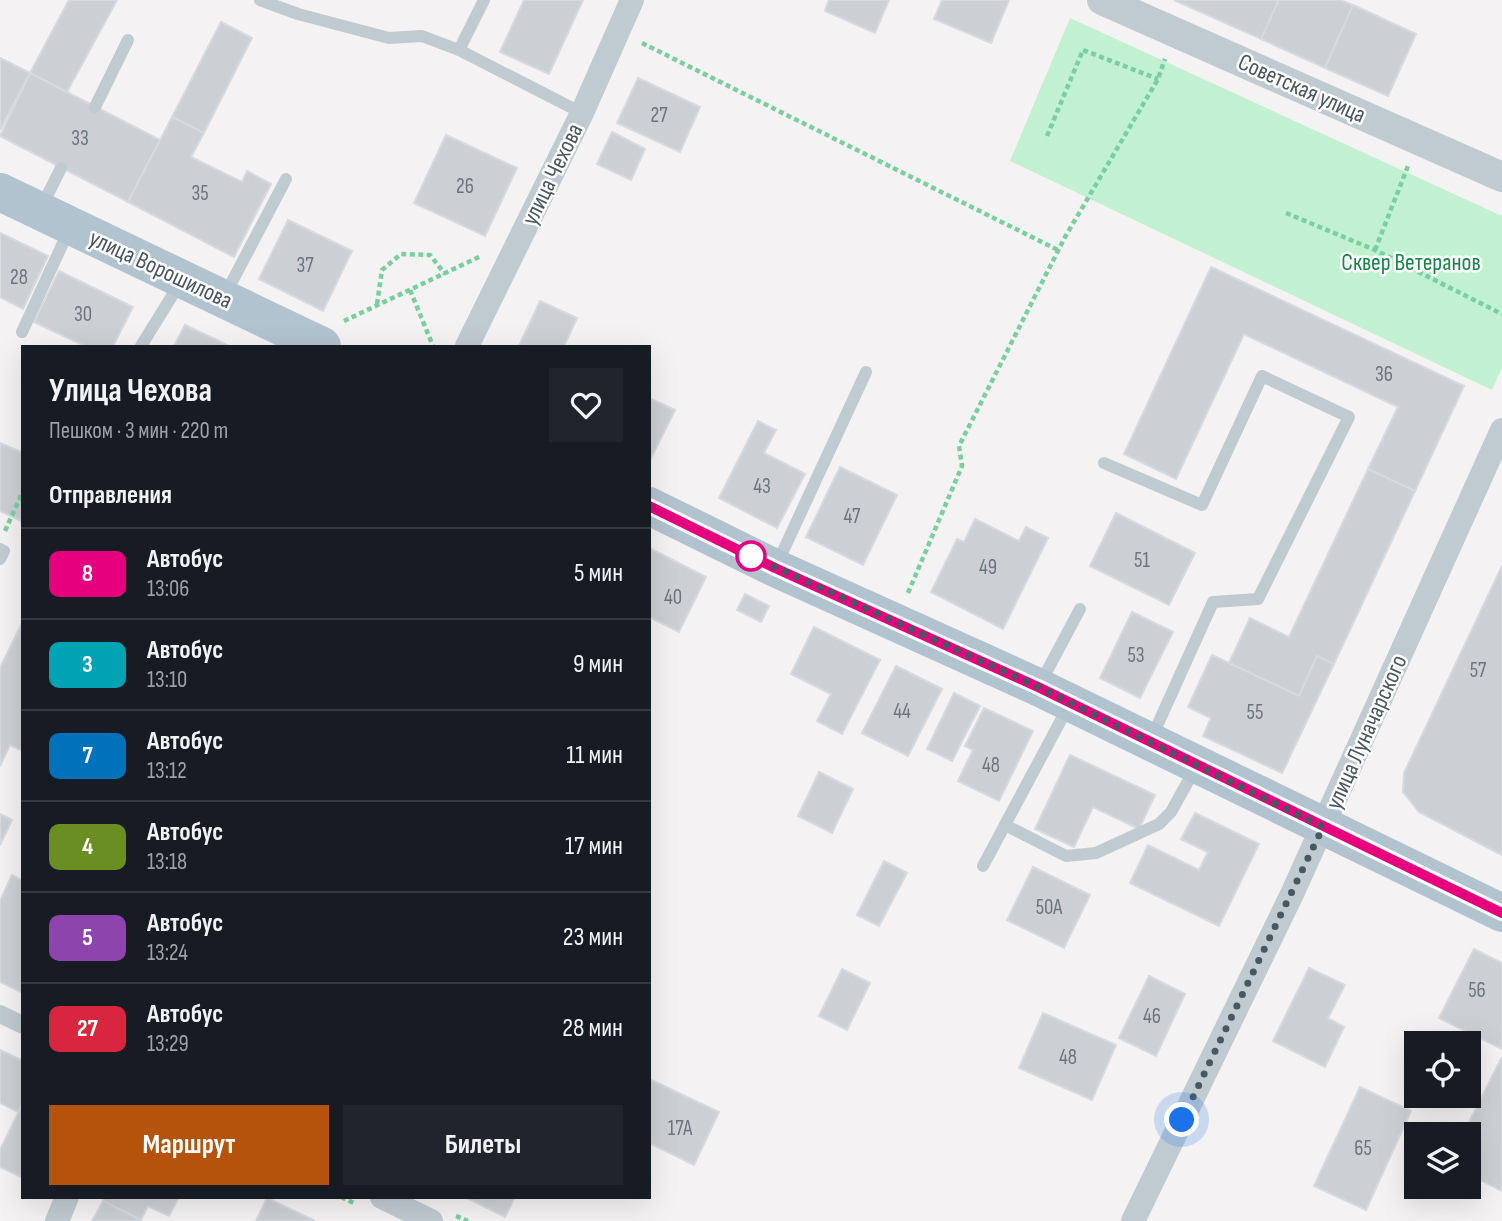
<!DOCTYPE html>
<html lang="ru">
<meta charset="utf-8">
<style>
:root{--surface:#171b24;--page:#20242c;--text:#f1f3f6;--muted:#9ea1a6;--line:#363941;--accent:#b45309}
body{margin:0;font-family:"Sofia Sans Condensed",sans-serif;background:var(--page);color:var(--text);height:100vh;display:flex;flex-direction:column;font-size:26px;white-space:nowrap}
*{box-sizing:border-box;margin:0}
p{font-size:23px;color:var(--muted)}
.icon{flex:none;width:38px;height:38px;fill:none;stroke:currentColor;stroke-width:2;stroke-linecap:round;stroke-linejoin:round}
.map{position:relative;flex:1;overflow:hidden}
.sheet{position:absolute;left:21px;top:345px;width:630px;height:854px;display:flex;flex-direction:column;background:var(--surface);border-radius:0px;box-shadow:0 7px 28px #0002}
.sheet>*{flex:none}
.badge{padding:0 14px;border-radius:10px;font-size:24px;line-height:46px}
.fabs{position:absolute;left:1404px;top:1031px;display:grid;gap:14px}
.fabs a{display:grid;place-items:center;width:77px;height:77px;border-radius:0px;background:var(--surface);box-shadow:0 7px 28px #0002;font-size:35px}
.you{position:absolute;width:35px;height:35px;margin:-18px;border:5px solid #fff;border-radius:50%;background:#1a73e8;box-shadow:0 0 0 10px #1a73e833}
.map>.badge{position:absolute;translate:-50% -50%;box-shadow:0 0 0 4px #fff}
h2{padding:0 28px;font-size:26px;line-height:63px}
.round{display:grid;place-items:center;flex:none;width:74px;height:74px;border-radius:0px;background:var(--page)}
.headline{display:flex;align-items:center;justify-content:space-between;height:119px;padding:0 28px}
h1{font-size:33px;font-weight:700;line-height:52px}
.button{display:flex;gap:14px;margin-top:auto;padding:14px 28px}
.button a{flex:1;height:80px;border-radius:0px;background:var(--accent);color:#fff;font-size:28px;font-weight:700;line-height:80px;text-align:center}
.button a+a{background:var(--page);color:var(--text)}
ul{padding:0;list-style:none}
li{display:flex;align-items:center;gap:21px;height:91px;padding:0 28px;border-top:2px solid var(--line)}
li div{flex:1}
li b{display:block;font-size:26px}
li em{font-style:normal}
li .badge{min-width:77px;font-weight:700;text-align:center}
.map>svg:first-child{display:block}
.green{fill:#c2f1d1}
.building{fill:#ccd0d4;stroke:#d6d9dd;stroke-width:2}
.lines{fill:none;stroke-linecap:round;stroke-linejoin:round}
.path{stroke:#79cf9f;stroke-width:4.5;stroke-dasharray:5 3.5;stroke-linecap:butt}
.service{stroke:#c0cad1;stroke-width:12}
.pedestrian{stroke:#c0cad1;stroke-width:18}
.minor{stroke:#c0cad1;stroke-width:24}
.tertiary{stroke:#c0cad1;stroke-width:30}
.primary{stroke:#b2c3d0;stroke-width:38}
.line-casing{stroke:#fff;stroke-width:16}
.line{stroke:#e6007e;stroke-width:10}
.walk{stroke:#495760;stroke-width:7;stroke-dasharray:0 12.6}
.stop-dot{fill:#fff;stroke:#e6007e;stroke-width:3.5}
.labels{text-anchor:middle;stroke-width:5;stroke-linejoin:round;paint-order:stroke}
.number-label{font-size:21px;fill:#6a757d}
.street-label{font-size:24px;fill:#495760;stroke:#fff}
.park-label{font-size:24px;fill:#178547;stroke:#fff}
</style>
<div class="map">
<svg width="1502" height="1221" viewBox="0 0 1502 1221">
<rect width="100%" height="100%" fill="#f4f2f2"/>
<!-- green -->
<polygon class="green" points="1070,18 1502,216 1502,368 1492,390 1010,161"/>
<!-- building -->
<g class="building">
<polygon points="69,0 117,0 67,92 30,73"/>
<polygon points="524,0 583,0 549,74 500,52"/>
<polygon points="829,0 889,0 875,33 825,11"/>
<polygon points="942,0 1009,0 991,43 934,19"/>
<polygon points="1174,0 1279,0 1261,39"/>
<polygon points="1279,0 1340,0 1353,5 1325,68 1261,39"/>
<polygon points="1353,5 1416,34 1388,96 1325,68"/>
<polygon points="221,22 252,38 204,133 172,117"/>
<polygon points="0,58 30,73 0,130"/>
<polygon points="30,73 160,140 128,202 0,136"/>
<polygon points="638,78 700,107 680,152 617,123"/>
<polygon points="172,117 204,133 191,157 242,182 247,171 271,184 234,257 128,202"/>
<polygon points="612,132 645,149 631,180 597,164"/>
<polygon points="446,135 517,168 485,236 414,203"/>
<polygon points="288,220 352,251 323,311 259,279"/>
<polygon points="0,233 48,256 23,309 0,297"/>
<polygon points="1211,267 1464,386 1415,491 1368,469 1398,407 1244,334 1176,479 1124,454"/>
<polygon points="59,271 133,307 113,346 85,346 34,322"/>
<polygon points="540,301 577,318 564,346 519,346"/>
<polygon points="185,325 229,346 174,346"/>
<polygon points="649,398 675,410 649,462"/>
<polygon points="758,421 776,430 764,453 805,474 777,528 719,498"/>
<polygon points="0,443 23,453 23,522 0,511"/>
<polygon points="840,467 897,495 863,565 806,537"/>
<polygon points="1368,469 1415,491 1334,664 1317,656 1299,696 1229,663 1250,618 1289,637"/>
<polygon points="1116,513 1195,553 1169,605 1090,566"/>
<polygon points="975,519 1019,541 1026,527 1048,538 1003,629 931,592 957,539 964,542"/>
<polygon points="649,548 706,577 679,632 649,617"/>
<polygon points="1502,566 1502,855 1419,812 1403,792 1404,773"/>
<polygon points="745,594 769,606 761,622 737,610"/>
<polygon points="1132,612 1173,632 1140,698 1100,678"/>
<polygon points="23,621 23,751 10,745 0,766 0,668"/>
<polygon points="814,627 880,660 842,734 817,721 831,694 791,674"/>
<polygon points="1212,655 1299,696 1317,656 1334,664 1282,773 1203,736 1211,718 1188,707"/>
<polygon points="896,666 942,689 908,756 862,733"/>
<polygon points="954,693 980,706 952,761 927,749"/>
<polygon points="984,708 1033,731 999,801 958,781 973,750 965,746"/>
<polygon points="1070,755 1155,795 1139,829 1093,807 1074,847 1035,829"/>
<polygon points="819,772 853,789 832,833 798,816"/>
<polygon points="1195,813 1259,844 1219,926 1130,883 1148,845 1199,870 1208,852 1181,839"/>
<polygon points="0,814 12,820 0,845"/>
<polygon points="884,861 907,873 879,926 857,915"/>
<polygon points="1033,867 1090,895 1064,948 1007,920"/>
<polygon points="12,875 23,881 23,993 0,982 0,901"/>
<polygon points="1474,949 1502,963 1502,1049 1439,1018"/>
<polygon points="1309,968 1345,985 1328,1018 1344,1027 1325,1067 1273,1041"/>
<polygon points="842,969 870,983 847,1030 819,1016"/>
<polygon points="1149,976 1185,994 1156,1056 1119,1038"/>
<polygon points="1043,1013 1116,1045 1092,1100 1019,1068"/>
<polygon points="0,1050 23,1061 23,1103 18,1112 0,1103"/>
<polygon points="1502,1057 1502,1191 1468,1174 1468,1134 1463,1134"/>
<polygon points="649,1079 719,1112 694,1165 649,1143"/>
<polygon points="1360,1087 1411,1111 1366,1210 1314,1186"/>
<polygon points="23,1103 23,1178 0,1167 0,1150"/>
<polygon points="104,1197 179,1197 169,1216 148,1206 141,1220 103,1201"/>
<polygon points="465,1197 515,1197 505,1217"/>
<polygon points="267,1198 315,1221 256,1221"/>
<polygon points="103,1201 141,1220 141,1221 92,1221"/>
</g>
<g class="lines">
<!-- path -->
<g class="path">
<polyline points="642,43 1058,250"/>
<polyline points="1047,136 1083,50 1158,79"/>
<polyline points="1286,213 1375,250 1502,314"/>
<polyline points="1375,250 1408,166"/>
<polyline points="410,290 433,346"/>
<polyline points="377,304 382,270 401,254 430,255 445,274"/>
<polyline points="344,321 481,256"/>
<polyline points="5,531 23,491"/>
<polyline points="908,593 962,466 959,446 1065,237 1158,79 1165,59"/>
<polyline points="341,1197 356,1204"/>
<polyline points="456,1216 468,1221"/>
</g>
<!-- service -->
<g class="service">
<polyline points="260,0 298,14 389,38 422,36 459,50"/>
<polyline points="484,0 459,50 582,113"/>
<polyline points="95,107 128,40"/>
<polyline points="41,208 61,168"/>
<polyline points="225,295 286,179"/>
<polyline points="22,332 69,230"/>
<polyline points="141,346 180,283"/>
<polyline points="1104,463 1202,505 1262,376 1349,417 1258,599 1213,602 1152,737"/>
<polyline points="0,549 4,551 0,559"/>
<polyline points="777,564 866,372"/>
<polyline points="1040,684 1080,609"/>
<polyline points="1005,825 1066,856 1096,853 1159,824 1171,812 1196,767"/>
<polyline points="983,866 1068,707"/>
</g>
<!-- pedestrian -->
<polyline class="pedestrian" points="0,1014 23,1025"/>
<!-- minor -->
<g class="minor">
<polyline points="467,346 582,113 632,0"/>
<polyline points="382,1197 431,1221"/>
<polyline points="57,1221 67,1197"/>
<polyline points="1133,1221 1292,894 1502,430"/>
</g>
<!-- tertiary -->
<polyline class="tertiary" points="1102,0 1502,177"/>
<!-- primary -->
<g class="primary">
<polyline points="0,192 322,346"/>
<polyline points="649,506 775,568 1038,687 1502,913"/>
</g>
</g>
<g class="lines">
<!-- line casing -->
<g class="line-casing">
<polyline id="line" points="649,506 775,568 1038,687 1502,913"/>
</g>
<!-- line -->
<use href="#line" class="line"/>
<!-- walk -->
<polyline class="walk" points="751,556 1038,687 1323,827 1182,1120"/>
</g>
<!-- markers -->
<circle class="stop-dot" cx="751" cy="556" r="14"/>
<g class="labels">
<!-- number labels -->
<g class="number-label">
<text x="659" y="122">27</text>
<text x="80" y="145">33</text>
<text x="465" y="193">26</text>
<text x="200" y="200">35</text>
<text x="305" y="272">37</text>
<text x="19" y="284">28</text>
<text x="83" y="321">30</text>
<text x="1384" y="381">36</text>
<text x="762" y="493">43</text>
<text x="852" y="523">47</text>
<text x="1142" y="567">51</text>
<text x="988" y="574">49</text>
<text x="673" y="604">40</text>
<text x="1136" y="662">53</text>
<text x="1478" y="677">57</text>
<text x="902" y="718">44</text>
<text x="1255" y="719">55</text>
<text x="991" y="772">48</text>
<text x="1049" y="914">50А</text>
<text x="1477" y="997">56</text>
<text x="1152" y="1023">46</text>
<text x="1068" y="1064">48</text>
<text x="680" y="1135">17А</text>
<text x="1363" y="1155">65</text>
</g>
<!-- street labels -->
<g class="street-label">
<text transform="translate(1302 88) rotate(24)" y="8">Советская улица</text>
<text transform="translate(552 174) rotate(-64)" y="8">улица Чехова</text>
<text transform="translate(161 269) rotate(25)" y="8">улица Ворошилова</text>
<text transform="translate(1366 732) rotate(-66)" y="8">улица Луначарского</text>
</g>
<!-- park labels -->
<g class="park-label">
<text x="1411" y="270">Сквер Ветеранов</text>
</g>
</g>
</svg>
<div class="fabs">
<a><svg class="icon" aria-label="locate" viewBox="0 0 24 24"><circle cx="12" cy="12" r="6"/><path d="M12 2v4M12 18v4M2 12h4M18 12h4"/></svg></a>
<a><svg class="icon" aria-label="layers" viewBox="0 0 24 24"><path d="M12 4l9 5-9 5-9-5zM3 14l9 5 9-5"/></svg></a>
</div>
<div class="you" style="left:1182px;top:1120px"></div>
<section class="sheet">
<div class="headline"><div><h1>Улица Чехова</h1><p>Пешком · 3 мин · 220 m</p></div><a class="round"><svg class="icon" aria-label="heart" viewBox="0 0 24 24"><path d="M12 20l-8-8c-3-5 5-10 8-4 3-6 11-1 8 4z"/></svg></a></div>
<h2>Отправления</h2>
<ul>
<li><span class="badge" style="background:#e6007e;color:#fff">8</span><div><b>Автобус</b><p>13:06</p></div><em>5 мин</em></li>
<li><span class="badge" style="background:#00a3b4;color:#fff">3</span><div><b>Автобус</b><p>13:10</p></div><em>9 мин</em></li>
<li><span class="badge" style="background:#0072bc;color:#fff">7</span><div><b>Автобус</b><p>13:12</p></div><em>11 мин</em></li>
<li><span class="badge" style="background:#6b8e23;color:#fff">4</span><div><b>Автобус</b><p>13:18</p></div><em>17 мин</em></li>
<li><span class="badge" style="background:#8e44ad;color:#fff">5</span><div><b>Автобус</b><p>13:24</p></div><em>23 мин</em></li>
<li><span class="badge" style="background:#d7263d;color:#fff">27</span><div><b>Автобус</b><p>13:29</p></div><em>28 мин</em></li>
</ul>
<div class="button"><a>Маршрут</a><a>Билеты</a></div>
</section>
</div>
